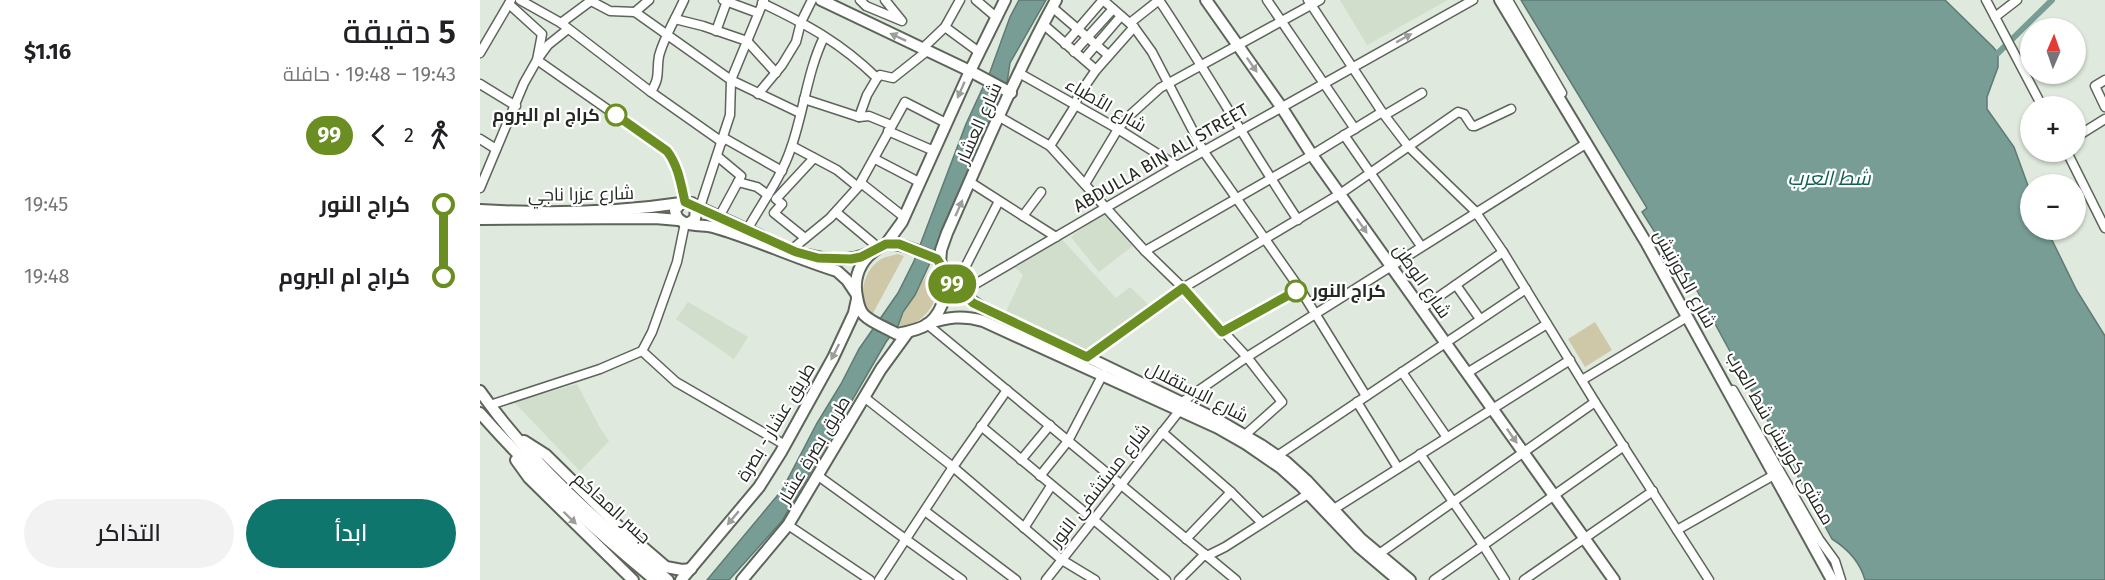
<!DOCTYPE html>
<html lang="ar">
<meta charset="utf-8">
<style>
:root{--surface:#fff;--page:#f2f2f2;--text:#202124;--muted:#757577;--accent:#0f766e}
body{margin:0;font-family:"Fira Sans",Cairo,sans-serif;background:var(--page);color:var(--text);direction:rtl;height:100vh;display:flex;flex-direction:column;font-size:22px;white-space:nowrap}
*{box-sizing:border-box;margin:0}
p{font-size:20px;color:var(--muted)}
.icon{flex:none;width:33px;height:33px;fill:none;stroke:currentColor;stroke-width:2;stroke-linecap:round;stroke-linejoin:round}
.map{position:relative;flex:1;overflow:hidden;direction:ltr}
.drawer{display:flex;flex-direction:column;background:var(--surface);width:480px}
.drawer>*{flex:none}
.badge{padding:0 12px;border-radius:20px;font-size:21px;line-height:39px}
.needle{width:39px;rotate:2deg}
.tools{position:absolute;left:1540px;top:18px;display:grid;gap:12px}
.tools a{display:grid;place-items:center;width:66px;height:66px;border-radius:50%;background:var(--surface);box-shadow:0 2px 4px #0004;font-size:30px}
.map>.badge{position:absolute;translate:-50% -50%;box-shadow:0 0 0 3px #fff}
.legs{display:flex;align-items:center;gap:9px;height:66px;padding:0 24px;font-size:20px}
.legs p{margin-inline-start:auto}
.overview{display:flex;align-items:center;justify-content:space-between;height:102px;padding:0 24px}
h1{font-size:33px;font-weight:600;line-height:45px}
.button{display:flex;gap:12px;margin-top:auto;padding:12px 24px}
.button a{flex:1;height:69px;border-radius:36px;background:var(--accent);color:#fff;font-size:24px;font-weight:600;line-height:69px;text-align:center}
.button a+a{background:var(--page);color:var(--text)}
ul{padding:0 24px;list-style:none}
li{display:flex;align-items:center;gap:21px;height:72px;font-size:22px}
li i{display:grid;place-items:center;width:9px;height:100%;margin:0 8px;background:currentColor}
li i::after{content:'';width:15px;height:15px;margin:-8px;border:4px solid;border-radius:50%;background:var(--surface)}
li p{margin-inline-start:auto}
li:first-child i{background:linear-gradient(#0000 50%,currentColor 0)}
li:last-child i{background:linear-gradient(currentColor 50%,#0000 0)}
main{display:flex;flex:1;min-height:0}
.map>svg:first-child{display:block}
.built{fill:#d0decb}
.green{fill:#cfc8a8}
.water{fill:#779d95;stroke:#5e7a73;stroke-width:1.5}
.lines{fill:none;stroke-linecap:round;stroke-linejoin:round}
.canal{stroke:#779d95;stroke-width:6}
.minor-casing{stroke:#5d655b;stroke-width:11}
.major-casing{stroke:#5d655b;stroke-width:14}
.minor{stroke:#fff;stroke-width:8}
.major{stroke:#fff;stroke-width:10}
.oneway{fill:#9c9e9c}
.line-1-casing{stroke:#fff;stroke-width:14}
.line-1{stroke:#6b8e23;stroke-width:9}
.stop-1-dot{fill:#fff;stroke:#6b8e23;stroke-width:3}
.labels{text-anchor:middle;stroke-width:4.5;stroke-linejoin:round;paint-order:stroke}
.street-label{font-size:18px;fill:#242823;stroke:#fff}
.stop-label{font-size:18px;font-weight:bold;fill:#242823;stroke:#fff;text-anchor:end}
.water-label{font-size:20px;font-style:italic;fill:#105f52;stroke:#fff}
</style>
<main>
<div class="map">
<svg width="1625" height="580" viewBox="0 0 1625 580">
<rect width="100%" height="100%" fill="#e0e9dd"/>
<!-- built -->
<g class="built">
<polygon points="860,0 968,0 887,45"/>
<polygon points="626,210 654,245 619,272 591,237"/>
<polygon points="578,235 636,298 650,287 670,306 609,351 525,314 543,275 531,264"/>
<polygon points="208,302 268,337 254,359 196,319"/>
<polygon points="97,384 120,428 129,441 100,471 34,402"/>
</g>
<!-- green -->
<g class="green">
<path d="M418,254L424,256L392,315C376,303 383,274 396,263C402,257 410,256 418,254Z"/>
<path d="M449,271C465,285 454,310 439,320C433,324 424,326 417,329L414,328Z"/>
<polygon points="1115,322 1132,350 1105,367 1088,339"/>
</g>
<!-- water -->
<g class="water">
<polygon points="539,0 566,0 530,63 527,83 462,229 457,248 435,295 423,312 418,326 406,342 302,521 249,580 227,580 302,490 337,423 361,384 379,349 418,293 434,261 486,124 510,72 530,17"/>
<path d="M1041,0H1465L1513,47L1518,53V67L1507,97V109L1534,147L1551,194V230H1567L1597,291L1625,336V580H1385C1380,562 1368,549 1352,539L1215,287L1210,288L1162,212L1167,208Z"/>
</g>
<g class="lines">
<!-- canal -->
<polyline class="canal" points="1518,53 1572,0"/>
<!-- minor casing -->
<g class="minor-casing">
<g id="minor">
<polyline points="40,0 81,23 171,92 242,142"/>
<polyline points="243,0 278,13"/>
<polyline points="380,0 386,6 422,21 405,0"/>
<polyline points="496,0 516,17"/>
<polyline points="623,0 654,27 672,52 724,152 820,289 886,396"/>
<path d="M679,0C727,72 770,148 818,220"/>
<polyline points="787,0 875,129"/>
<polyline points="828,0 902,112 928,146 995,211 1023,252 1115,402 1229,580"/>
<polyline points="1028,0 1082,93"/>
<polyline points="1506,0 1562,106"/>
<polyline points="111,1 130,11 155,12 251,80 320,113"/>
<path d="M282,3C328,25 361,43 397,78L400,75L413,78L447,51"/>
<polyline points="29,4 62,34 57,60 187,151 195,165 205,202"/>
<polyline points="572,7 628,55"/>
<polyline points="155,12 169,0"/>
<polyline points="1515,17 1537,0"/>
<polyline points="195,19 223,26 267,41 296,73"/>
<polyline points="81,23 112,0"/>
<polyline points="650,23 679,0"/>
<polyline points="564,25 616,70"/>
<polyline points="465,27 499,52"/>
<polyline points="236,31 247,1"/>
<polyline points="585,44 623,0"/>
<polyline points="443,48 465,27 480,0"/>
<polyline points="594,52 633,9"/>
<polyline points="0,53 31,0"/>
<polyline points="604,59 641,16"/>
<polyline points="539,73 638,129 697,166"/>
<polyline points="1625,80 1615,86 1625,107"/>
<polyline points="0,84 36,106"/>
<path d="M171,92C181,75 176,73 179,56C184,37 196,18 204,0"/>
<polyline points="278,94 302,65 316,42 321,22 332,0"/>
<polyline points="324,99 379,117 389,116 411,125"/>
<polyline points="905,115 942,93"/>
<polyline points="518,116 570,146 665,251 703,288 767,357 802,402 765,435"/>
<polyline points="379,117 387,95 397,78"/>
<polyline points="408,131 454,151"/>
<polyline points="864,135 941,246"/>
<polyline points="1596,137 1625,119"/>
<polyline points="244,138 302,171"/>
<polyline points="0,139 16,149"/>
<polyline points="312,146 357,170 378,187"/>
<polyline points="570,146 595,106 598,96 616,70 654,27"/>
<polyline points="1587,152 1625,228"/>
<polyline points="237,156 261,176 258,182 277,187 288,195"/>
<polyline points="395,159 439,182"/>
<polyline points="490,182 576,237"/>
<polyline points="381,183 424,217"/>
<polyline points="605,184 638,129 649,116 680,88 840,0"/>
<polyline points="0,188 44,83 57,60 68,45 88,29"/>
<polyline points="220,207 250,115 251,80 284,0"/>
<polyline points="356,212 399,248"/>
<polyline points="543,216 561,192"/>
<polyline points="239,217 258,182"/>
<path d="M267,230C282,203 301,178 311,148C324,111 327,72 344,37"/>
<polyline points="325,238 294,213 302,204 296,199 334,158"/>
<polyline points="311,250 350,218 378,187 425,102 466,123"/>
<polyline points="665,251 832,155 902,112"/>
<polyline points="976,285 1000,319"/>
<polyline points="475,287 519,201"/>
<polyline points="480,293 697,166 993,0"/>
<polyline points="941,309 1023,252"/>
<polyline points="447,324 756,580"/>
<polyline points="743,332 820,289"/>
<polyline points="162,351 196,382 305,445"/>
<polyline points="607,357 703,288 860,194 978,112 984,114 992,126 995,126 1031,109"/>
<polyline points="922,372 966,436"/>
<polyline points="987,373 1067,324"/>
<polyline points="1102,380 1207,317"/>
<polyline points="1253,390 1339,539 1355,561 1361,580"/>
<polyline points="384,397 473,467 582,560 615,580"/>
<polyline points="702,402 767,357 1107,143"/>
<polyline points="877,402 918,468"/>
<polyline points="10,405 120,369 162,351 172,332 197,262 205,223"/>
<polyline points="501,426 686,580"/>
<polyline points="682,432 751,492 782,523"/>
<polyline points="940,454 1003,545 1025,580"/>
<polyline points="797,456 1046,289"/>
<polyline points="541,460 570,425"/>
<polyline points="337,475 482,580"/>
<polyline points="560,476 588,441 623,374"/>
<polyline points="854,509 1090,360"/>
<polyline points="445,511 536,580"/>
<polyline points="308,525 390,580"/>
<polyline points="544,528 571,486"/>
<polyline points="1197,530 1294,475"/>
<polyline points="706,539 751,492"/>
<polyline points="899,554 1115,402"/>
<polyline points="727,556 745,547 828,494"/>
<polyline points="399,580 473,467 527,390"/>
<polyline points="566,580 700,410"/>
<polyline points="699,580 725,554"/>
<polyline points="954,580 1144,446"/>
<polyline points="1044,580 1173,491"/>
</g>
</g>
<!-- major casing -->
<g class="major-casing">
<g id="major">
<polyline points="341,0 490,71 531,93"/>
<polyline points="726,0 802,108 832,155 1134,580"/>
<polyline points="1020,0 1167,244 1352,580"/>
<polyline points="214,205 283,237"/>
<path d="M0,210C67,214 135,213 201,203"/>
<polyline points="0,219 175,218 198,220"/>
<path d="M209,223L215,219L216,208L212,203H201L195,210C196,228 220,224 233,227C275,239 315,258 357,271L367,280L375,292"/>
<path d="M406,244C418,243 426,247 438,251C444,254 454,256 459,261C474,278 464,312 448,324C439,330 427,332 417,334C407,328 392,323 384,315C380,311 378,303 377,297C372,273 384,254 406,244Z"/>
<polyline points="406,244 422,222 490,71 525,0"/>
<path d="M328,255C348,260 370,262 389,253"/>
<path d="M460,263L461,250L467,233C502,154 535,75 576,0"/>
<polyline points="464,272 480,293 507,311 607,357 740,421 781,445 806,462 827,481 880,538 930,580"/>
<path d="M447,324C467,317 483,315 503,321L738,428L766,444L801,468L820,485L879,547L918,580"/>
<path d="M0,391C51,464 120,524 188,580"/>
<path d="M0,413C53,473 113,529 175,580"/>
<polyline points="44,441 66,455 136,524 186,567 202,570 211,569"/>
<polyline points="36,460 49,478 153,580"/>
<polyline points="201,580 279,487 301,452 353,358 374,313 377,299"/>
<polyline points="262,580 308,525 401,369 428,332"/>
</g>
</g>
<!-- minor -->
<use href="#minor" class="minor"/>
<!-- major -->
<use href="#major" class="major"/>
</g>
<!-- one-way arrows -->
<defs><path id="oneway-solid" d="M-6-.8H1V-3.2L6.5 0L1 3.2V.8H-6Z" transform="scale(1.5)"/></defs>
<g class="oneway">
<use href="#oneway-solid" transform="translate(418 37) rotate(-155)"/>
<use href="#oneway-solid" transform="translate(924 38) rotate(-29)"/>
<use href="#oneway-solid" transform="translate(772 65) rotate(55)"/>
<use href="#oneway-solid" transform="translate(481 90) rotate(114)"/>
<use href="#oneway-solid" transform="translate(479 208) rotate(-66)"/>
<use href="#oneway-solid" transform="translate(882 226) rotate(55)"/>
<use href="#oneway-solid" transform="translate(355 352) rotate(117)"/>
<use href="#oneway-solid" transform="translate(1032 436) rotate(55)"/>
<use href="#oneway-solid" transform="translate(90 518) rotate(44)"/>
<use href="#oneway-solid" transform="translate(253 518) rotate(130)"/>
</g>
<g class="lines">
<!-- line-1 casing -->
<g class="line-1-casing">
<path id="line-1" d="M136,115L187,151C198,165 201,184 205,202L316,252L338,258L371,259L381,257L406,244H419L457,259L475,287L493,303L607,357L703,288L742,332L816,291"/>
</g>
<!-- line-1 -->
<use href="#line-1" class="line-1"/>
</g>
<!-- markers -->
<g class="stop-1-dot">
<circle cx="136" cy="115" r="10"/>
<circle cx="816" cy="291" r="10"/>
</g>
<g class="labels">
<!-- street labels -->
<g class="street-label">
<text transform="translate(626 105) rotate(30)" y="6">شارع الأطباء</text>
<text transform="translate(499 123) rotate(-66)" y="6">شارع العشار</text>
<text transform="translate(681 158) rotate(-30)" y="6">ABDULLA BIN ALI STREET</text>
<text transform="translate(101 194) rotate(-1)" y="6">شارع عزرا ناجي</text>
<text transform="translate(1205 279) rotate(61)" y="6">شارع الكورنيش</text>
<text transform="translate(942 281) rotate(55)" y="6">شارع الوطن</text>
<text transform="translate(717 392) rotate(27)" y="6">شارع الإستقلال</text>
<text transform="translate(296 422) rotate(-59)" y="6">طريق عشار - بصرة</text>
<text transform="translate(1300 438) rotate(60)" y="6">ممشى كورنيش شط العرب</text>
<text transform="translate(334 450) rotate(-59)" y="6">طريق بصرة عشار</text>
<text transform="translate(620 485) rotate(-52)" y="6">شارع مستشفى النور</text>
<text transform="translate(132 508) rotate(42)" y="6">جسر المحاكم</text>
</g>
<!-- stop labels -->
<g class="stop-label">
<text x="120" y="121">كراج ام البروم</text>
<text x="832" y="297" text-anchor="start">كراج النور</text>
</g>
<!-- water labels -->
<g class="water-label">
<text x="1349" y="185">شط العرب</text>
</g>
</g>
</svg>
<div class="tools">
<a><svg class="needle" viewBox="-14 -14 28 28"><path d="M0-13l5 13h-10z" fill="#e53935"/><path d="M0 13l5-13h-10z" fill="#757577"/></svg></a>
<a>+</a>
<a>−</a>
</div>
<b class="badge" style="left:472px;top:284px;background:#6b8e23;color:#fff">99</b>
</div>
<section class="drawer">
<div class="overview"><div><h1>5 دقيقة</h1><p>19:43 – 19:48 · حافلة</p></div><b>$1.16</b></div>
<div class="legs"><svg class="icon" aria-label="walk" viewBox="0 0 24 24"><circle cx="13" cy="4" r="2"/><path d="M13 8l-2 6 4 7M11 14l-3 7M7 12l3-4h3l4 4"/></svg>2<svg class="icon" aria-label="back" viewBox="0 0 24 24"><path d="M15 5l-7 7 7 7"/></svg><b class="badge" style="background:#6b8e23;color:#fff">99</b></div>
<ul>
<li><i style="color:#6b8e23"></i><b>كراج النور</b><p>19:45</p></li>
<li><i style="color:#6b8e23"></i><b>كراج ام البروم</b><p>19:48</p></li>
</ul>
<div class="button"><a>ابدأ</a><a>التذاكر</a></div>
</section>
</main>
